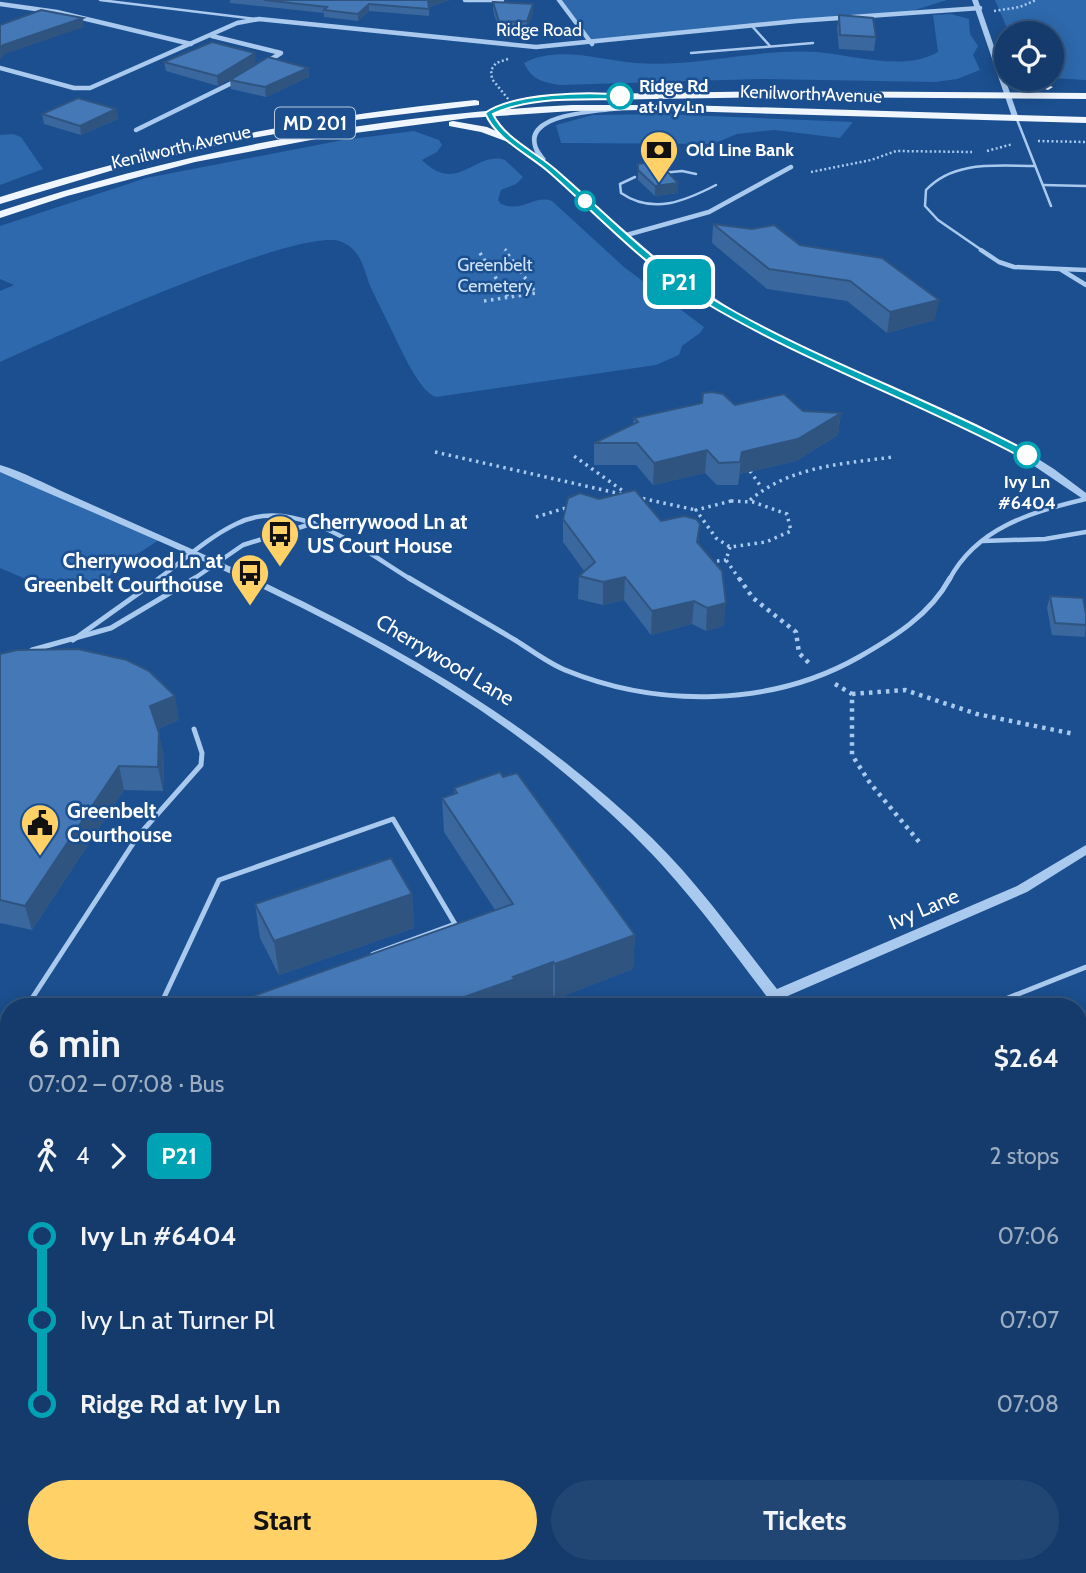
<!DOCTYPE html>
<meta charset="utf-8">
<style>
:root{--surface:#143b6b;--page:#214673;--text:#f1f3f6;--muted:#9dadc1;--line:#33557e;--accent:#ffd166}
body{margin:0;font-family:Cabin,sans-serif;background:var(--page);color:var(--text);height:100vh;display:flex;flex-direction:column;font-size:26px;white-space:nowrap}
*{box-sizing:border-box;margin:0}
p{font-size:23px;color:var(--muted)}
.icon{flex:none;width:38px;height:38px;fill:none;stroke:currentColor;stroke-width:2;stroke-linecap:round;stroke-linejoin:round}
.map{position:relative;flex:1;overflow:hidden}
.drawer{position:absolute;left:0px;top:998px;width:1087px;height:576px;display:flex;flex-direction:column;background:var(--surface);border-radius:28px 28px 0 0;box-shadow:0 4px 18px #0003,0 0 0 2px var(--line)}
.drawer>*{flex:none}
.badge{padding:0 14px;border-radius:10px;font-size:24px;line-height:46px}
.fabs{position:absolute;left:994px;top:21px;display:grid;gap:14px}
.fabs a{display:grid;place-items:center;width:70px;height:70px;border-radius:50%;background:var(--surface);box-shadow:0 4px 18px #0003,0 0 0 2px var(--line);font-size:35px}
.map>.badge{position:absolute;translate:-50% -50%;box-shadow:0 0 0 4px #fff}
.legs{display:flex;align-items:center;gap:10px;height:77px;padding:0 28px;font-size:23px}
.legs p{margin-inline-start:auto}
.overview{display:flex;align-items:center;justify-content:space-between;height:119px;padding:0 28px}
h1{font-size:38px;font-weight:700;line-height:52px}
.cta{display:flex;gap:14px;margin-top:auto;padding:14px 28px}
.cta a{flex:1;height:80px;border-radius:42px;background:var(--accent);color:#111;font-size:28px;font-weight:700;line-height:80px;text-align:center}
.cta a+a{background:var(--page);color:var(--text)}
ul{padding:0 28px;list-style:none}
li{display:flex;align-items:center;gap:24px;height:84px;font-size:26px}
li i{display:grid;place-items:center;width:10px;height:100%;margin:0 9px;background:currentColor}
li i::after{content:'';width:18px;height:18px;margin:-9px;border:5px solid;border-radius:50%;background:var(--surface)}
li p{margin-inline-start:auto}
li:first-child i{background:linear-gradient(#0000 50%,currentColor 0)}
li:last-child i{background:linear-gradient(currentColor 50%,#0000 0)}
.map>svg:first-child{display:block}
.green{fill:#2e69ad}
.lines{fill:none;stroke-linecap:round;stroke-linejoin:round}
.path-far2{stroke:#a9c9ee;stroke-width:2.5;stroke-dasharray:2 2.5;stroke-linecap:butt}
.path-far1{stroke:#a9c9ee;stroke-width:3.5;stroke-dasharray:2.5 4.5;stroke-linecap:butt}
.path{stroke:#a9c9ee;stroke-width:4.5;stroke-dasharray:3.5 5;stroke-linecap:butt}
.service-far3{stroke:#a9c9ee;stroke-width:2.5}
.service-far2{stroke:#a9c9ee;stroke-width:4.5}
.service-far1{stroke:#a9c9ee;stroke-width:5}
.service{stroke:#a9c9ee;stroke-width:7}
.minor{stroke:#a9c9ee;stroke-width:4.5}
.tertiary{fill:#a9c9ee;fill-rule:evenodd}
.primary{fill:#f0f6ff;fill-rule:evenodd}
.wall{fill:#3a679d}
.shaded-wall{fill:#305480}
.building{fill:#4478b7;stroke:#305480;stroke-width:2}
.line-1{fill:#00a3b4;stroke:#fff;stroke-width:2}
.stop-1-dot{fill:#fff;stroke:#00a3b4;stroke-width:3.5}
.labels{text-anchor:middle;stroke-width:5;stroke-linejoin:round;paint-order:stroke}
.far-street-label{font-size:18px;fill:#fff;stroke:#1b4f8f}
.far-stop-label{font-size:18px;font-weight:bold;fill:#fff;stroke:#1b4f8f;text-anchor:start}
.far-poi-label{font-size:18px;font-weight:bold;fill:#fff;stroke:#1b4f8f;text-anchor:start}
.far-park-label{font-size:18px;fill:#cfe3fa;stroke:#1b4f8f}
.shield{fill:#1b4f8f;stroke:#bbcadd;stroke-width:2}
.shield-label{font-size:19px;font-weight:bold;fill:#fff}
.poi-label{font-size:21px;font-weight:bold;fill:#fff;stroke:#1b4f8f;text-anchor:start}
.street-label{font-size:21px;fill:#fff;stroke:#1b4f8f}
</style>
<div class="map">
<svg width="1086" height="1573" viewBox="0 0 1086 1573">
<rect width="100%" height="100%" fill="#1b4f8f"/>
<!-- green -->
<g class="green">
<polygon points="559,0 947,0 909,12 715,29 592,44"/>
<polygon points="995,0 1086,0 1086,80 1052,78 1052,33 1009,33"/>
<path d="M951,14L969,19L970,34L978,46L973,55L980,70L957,79L935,82L759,79L560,85C542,82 532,80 524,63C558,45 600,60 635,63C695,68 756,48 817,52C854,55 903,72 938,52L933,15Z"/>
<polygon points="665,114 853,122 840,138 774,130 737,134 713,144 561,143 556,125 593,115"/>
<path d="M414,131L439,140L442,145L437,152L422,160C458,196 475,150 505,160L523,177L516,184L501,190L498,200L501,204C524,213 534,194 552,201L624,267L704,327L700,333L682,346L679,355L656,365L436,397C418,392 397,340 388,323C383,312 377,301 372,290C363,271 364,252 342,242C302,224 51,339 0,362V291L14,285L0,279V226L146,178L343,140Z"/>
<polygon points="13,134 21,137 43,169 0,185 0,135"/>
<polygon points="0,468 159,540 119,566 104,582 74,594 56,592 0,568"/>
<polygon points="9,1086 9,1173 0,1190 0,1093"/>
</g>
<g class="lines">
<!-- path-far2 -->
<g class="path-far2">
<polyline points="994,11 1020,7 1036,0"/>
<polyline points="508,59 496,63 491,70 492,79 509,100"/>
<polyline points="1038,141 1086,142"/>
<polyline points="987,151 1013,144"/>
<polyline points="811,172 871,160 896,151 972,152"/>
<polyline points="505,249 507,251"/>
</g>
<!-- path-far1 -->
<g class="path-far1">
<polyline points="480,253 508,297"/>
<polyline points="484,301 536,293 505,250"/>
<polyline points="435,452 630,496 574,456"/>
<polyline points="750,471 762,488"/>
<polyline points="636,497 696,510"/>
<path d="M750,500C791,466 842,464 893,457"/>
<polygon points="731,501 753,502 787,514 791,531 766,542 730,547 716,538 696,510"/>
<polyline points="536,517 569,507"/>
<polyline points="730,547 726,560 740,580"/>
<polyline points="710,562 726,560"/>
</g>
<!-- path -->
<g class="path">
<polyline points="739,578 753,598 796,632 799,653 809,663"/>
<polyline points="835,684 852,694 852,755 870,783 920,843"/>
<polyline points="852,694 905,690 977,714 1074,734"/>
</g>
<!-- service-far3 -->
<g class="service-far3">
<polyline points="100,0 256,19"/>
<polyline points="751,25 770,46"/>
<polyline points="691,53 813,43"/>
<polyline points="1016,117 1051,206"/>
<polyline points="662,173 682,171 696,174"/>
<path d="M635,177L620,184L621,193C653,215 685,201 716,185"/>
<polyline points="1043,185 1086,186"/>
<path d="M983,251L938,220L925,206L926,190C954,160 997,166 1035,166"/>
</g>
<!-- service-far2 -->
<g class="service-far2">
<polyline points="981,250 999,262 1014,267 1060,269 1086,285"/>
<polyline points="1061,269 1086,270"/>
<polyline points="983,541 1045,539 1086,532"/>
<path d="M157,580C183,561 207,538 236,524C295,494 364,551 412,580"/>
<polyline points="192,580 243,545 314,523"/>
<path d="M949,580C977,527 1032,512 1086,499"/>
</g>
<!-- service-far1 -->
<g class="service-far1">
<path d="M409,578C444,599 480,619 515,640C531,650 548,663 565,670C658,708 771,707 859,657C894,637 930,615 950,578"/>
<polyline points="73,640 160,578"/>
<polyline points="32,650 111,628 195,578"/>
<polyline points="27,1006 138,836 201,765 202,753 194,729"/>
<polyline points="160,1006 219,880 393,819 455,924 373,954"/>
<polyline points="746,1006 773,997"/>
<polyline points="988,1006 1086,967"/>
</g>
<!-- service -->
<g class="service">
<polyline points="0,1041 9,1030"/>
<polyline points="1078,1198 1086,1207"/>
<polyline points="1078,1507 1086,1503"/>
<polyline points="630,1564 635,1573"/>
<polyline points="929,1573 949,1564"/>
</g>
<!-- minor -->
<g class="minor">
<polyline points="465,0 502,0"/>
<polyline points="559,0 592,44"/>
<polyline points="0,4 57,12 191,44"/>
<polyline points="212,36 281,53 265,63"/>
<polyline points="0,68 74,88 90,88 237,23 259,19 536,47 797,21 980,8"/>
<polyline points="136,130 238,80"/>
<polyline points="623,236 709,212 791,167"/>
</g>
<!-- tertiary -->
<g class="tertiary">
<polygon points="972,0 978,0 1019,119 1012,117"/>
<path d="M621,107L623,108V110C606,113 531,114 537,144C538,149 543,155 546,159L544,161L660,261L740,315L810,351L976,424L1016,445L1054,469L1086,493V501L1009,449L969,428L763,335L706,301L654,264L548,171L508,142L492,125L485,113L491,112L505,131L537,156C511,111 593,110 621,107Z"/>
<path d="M0,465C23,472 46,484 68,494C110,513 152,531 194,550C363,627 517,707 652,838C699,884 737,938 777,989L1017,886L1086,845V855L1027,892L783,998L789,1006H774C738,959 703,910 663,866C636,836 605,808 575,782C413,643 194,557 0,472Z"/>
<polygon points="1078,1383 1086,1388 1086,1409 1078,1404"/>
</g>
<!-- primary -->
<g class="primary">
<polygon points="995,63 1006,67 1006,74 995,67"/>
<polygon points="1013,79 1028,79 1053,87 1048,90"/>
<polygon points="783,91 1086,93 1086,99 783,97 594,100 589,97 594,94"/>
<path d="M475,100L479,101V105L355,120L235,141L120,168L0,204V197C155,148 313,116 475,100Z"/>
<path d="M572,105H683L1086,117V123L646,110L572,111L469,118L332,136L195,162L67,196L0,218V211C185,150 377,115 572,105Z"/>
<polygon points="453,121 487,127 516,140 511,143 481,132 449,126 449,122"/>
</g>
</g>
<!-- wall -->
<g class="wall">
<polygon points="230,0 450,0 429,7 429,16 369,11 358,21 324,17 324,13 230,3"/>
<polygon points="493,2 533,12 527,29 499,31 493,10"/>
<polygon points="839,15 876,37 874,51 839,49 837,28"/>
<polygon points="164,62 256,63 218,86 166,71"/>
<polygon points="308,68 309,77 266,97 231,89 230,80"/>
<polygon points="116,109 118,119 81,135 44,124 42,114"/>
<polygon points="638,164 657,167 678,183 678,193 655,196 638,180"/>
<polygon points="713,224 752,229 800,245 935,320 887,333 847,301 767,289 712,243"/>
<polygon points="735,405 803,411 841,413 838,435 796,461 740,474 738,485 717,485 705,473 653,485 636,465 594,465 594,443 633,424 634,418"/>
<polygon points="563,519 661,521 700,524 698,543 724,626 706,631 692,624 651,635 624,600 603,605 578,599 579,576 584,571 563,542"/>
<polygon points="1050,596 1086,614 1085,637 1052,635 1047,608"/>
<polygon points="0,654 179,720 158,729 164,757 163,791 124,790 32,930 0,923"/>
<polygon points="454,788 635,935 633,969 555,999 553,996 526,1006 225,1006 495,910 444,832 442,798 454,794"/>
<polygon points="412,894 414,928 279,975 260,938 255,904"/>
</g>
<!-- shaded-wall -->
<g class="shaded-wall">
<polygon points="428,0 450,0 428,7"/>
<polygon points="369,4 369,11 358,21 358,14"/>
<polygon points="533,4 533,12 527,29 527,21"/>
<polygon points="83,18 84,27 5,54 0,60 0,48 3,45"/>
<polygon points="255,53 256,63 218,86 217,76"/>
<polygon points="308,68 309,77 266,97 265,87"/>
<polygon points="116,109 118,119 81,135 80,126"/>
<polygon points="678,183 678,193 655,196 655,186"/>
<polygon points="939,300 935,320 887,333 890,312"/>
<polygon points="841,413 838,435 796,461 740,474 738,485 742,452"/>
<polygon points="707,450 705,473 653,485 654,463"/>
<polygon points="625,577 624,600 603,605 603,582"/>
<polygon points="694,601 692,624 651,635 652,611"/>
<polygon points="726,603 724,626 706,631 707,608"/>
<polygon points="175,696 179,720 155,730 150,706"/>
<polygon points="159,733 164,757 163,791 158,767"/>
<polygon points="119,766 124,790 32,930 25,906"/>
<polygon points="412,894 414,928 279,975 274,941"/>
<polygon points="635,935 633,969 555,999 555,964"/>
<polygon points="553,962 553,996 526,1006 439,1006"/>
</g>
<!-- building -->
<g class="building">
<polygon points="264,0 428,0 429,9 369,4 358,14 324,10 327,7"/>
<polygon points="493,2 533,4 527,21 499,22"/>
<polygon points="41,10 83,18 3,45 0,48 0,25"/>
<polygon points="839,15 873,18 876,37 840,35"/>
<polygon points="212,42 255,53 217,76 164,62"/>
<polygon points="268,57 308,68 265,87 230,80"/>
<polygon points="78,98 116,109 80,126 42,114"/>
<polygon points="657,161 657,167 663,167 678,183 655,186 638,170 638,164"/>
<polygon points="713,224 752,229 774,225 800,245 882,258 939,300 890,312 850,281 769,269"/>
<polygon points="712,392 723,394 735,405 784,394 803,411 841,413 798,439 742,452 740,462 719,463 707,450 654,463 637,443 594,443 638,422 634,418 702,403 703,393"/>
<polygon points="635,490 661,521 684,516 696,519 700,524 697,542 722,571 726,603 707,608 694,601 652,611 625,577 603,582 579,576 595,562 563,519 568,498 580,493 599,499"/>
<polygon points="1050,596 1083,598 1086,614 1086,625 1055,623"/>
<polygon points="78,649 127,660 149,671 175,696 150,706 159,733 158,767 119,766 25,906 0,900 0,654 17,650"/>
<polygon points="500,772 503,777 517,773 635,935 555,964 553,962 513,977 515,979 439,1006 225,1006 513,904 442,798 457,793 454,788"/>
<polygon points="391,858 412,894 274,941 255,904"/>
</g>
<!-- line-1 -->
<path class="line-1" d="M623,95L620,99C579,100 531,96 493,114C505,139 536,152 556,170C607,214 653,264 711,298C813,359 927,397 1031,453V458H1023C919,402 806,363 704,302C646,268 601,218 550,173C529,154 497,141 485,113C512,93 589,91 623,95Z"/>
<!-- icons -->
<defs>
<g id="bank-pin" transform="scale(2.0125)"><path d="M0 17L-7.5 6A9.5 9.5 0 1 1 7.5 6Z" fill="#ffd166" stroke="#1b4f8f"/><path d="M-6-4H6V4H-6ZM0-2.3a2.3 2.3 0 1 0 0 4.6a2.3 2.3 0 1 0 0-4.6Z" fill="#111"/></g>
<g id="bus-pin" transform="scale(2.0125)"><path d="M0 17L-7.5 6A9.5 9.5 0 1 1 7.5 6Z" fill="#ffd166" stroke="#1b4f8f"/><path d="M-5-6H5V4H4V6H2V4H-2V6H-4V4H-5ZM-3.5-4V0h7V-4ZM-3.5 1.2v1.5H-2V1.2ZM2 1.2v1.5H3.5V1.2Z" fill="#111"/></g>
<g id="civic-pin" transform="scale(2.0125)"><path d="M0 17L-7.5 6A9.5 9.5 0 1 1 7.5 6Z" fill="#ffd166" stroke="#1b4f8f"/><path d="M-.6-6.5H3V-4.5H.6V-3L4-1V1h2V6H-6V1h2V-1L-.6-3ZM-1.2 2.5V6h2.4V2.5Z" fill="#111"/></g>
</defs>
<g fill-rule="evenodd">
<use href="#bank-pin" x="659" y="150"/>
<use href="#bus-pin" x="280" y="534"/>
<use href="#bus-pin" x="250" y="573"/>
<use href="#civic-pin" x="40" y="823"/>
</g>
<!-- markers -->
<g class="stop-1-dot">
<circle cx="620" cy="96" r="12"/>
<circle cx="585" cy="201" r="9"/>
<circle cx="1027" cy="455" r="12"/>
</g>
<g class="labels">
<!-- far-street labels -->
<g class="far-street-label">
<text x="539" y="36">Ridge Road</text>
<text transform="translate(811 94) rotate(2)" y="6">Kenilworth Avenue</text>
<text transform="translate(181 147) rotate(-13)" y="6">Kenilworth Avenue</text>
</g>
<!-- far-stop labels -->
<g class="far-stop-label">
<text x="639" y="92">Ridge Rd<tspan x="639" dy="21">at Ivy Ln</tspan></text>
<text x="1027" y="488" text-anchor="middle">Ivy Ln<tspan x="1027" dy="21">#6404</tspan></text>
</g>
<!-- far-poi labels -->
<g class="far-poi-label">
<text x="686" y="156">Old Line Bank</text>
</g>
<!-- far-park labels -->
<g class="far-park-label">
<text x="495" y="271">Greenbelt<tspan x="495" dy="21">Cemetery</tspan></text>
</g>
<!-- shield labels -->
<rect class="shield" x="275" y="107.5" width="80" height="31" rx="5"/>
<g class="shield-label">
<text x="315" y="130">MD 201</text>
</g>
<!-- poi labels -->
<g class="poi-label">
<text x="307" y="529">Cherrywood Ln at<tspan x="307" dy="24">US Court House</tspan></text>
<text x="223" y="568" text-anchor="end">Cherrywood Ln at<tspan x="223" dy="24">Greenbelt Courthouse</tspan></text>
<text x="67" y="818">Greenbelt<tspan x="67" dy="24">Courthouse</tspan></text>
</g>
<!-- street labels -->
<g class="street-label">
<text transform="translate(445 660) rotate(31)" y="7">Cherrywood Lane</text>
<text transform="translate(924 909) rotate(-23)" y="7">Ivy Lane</text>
</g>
</g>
</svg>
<div class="fabs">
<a><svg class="icon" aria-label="locate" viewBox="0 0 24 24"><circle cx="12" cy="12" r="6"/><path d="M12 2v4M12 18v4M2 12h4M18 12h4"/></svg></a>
</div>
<b class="badge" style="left:679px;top:282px;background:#00a3b4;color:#fff">P21</b>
<section class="drawer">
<div class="overview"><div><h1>6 min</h1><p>07:02 – 07:08 · Bus</p></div><b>$2.64</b></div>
<div class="legs"><svg class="icon" aria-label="walk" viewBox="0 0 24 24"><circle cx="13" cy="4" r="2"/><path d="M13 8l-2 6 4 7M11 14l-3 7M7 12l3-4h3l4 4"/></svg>4<svg class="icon" aria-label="forward" viewBox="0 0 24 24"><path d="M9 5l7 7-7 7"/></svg><b class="badge" style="background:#00a3b4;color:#fff">P21</b><p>2 stops</p></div>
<ul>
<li><i style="color:#00a3b4"></i><b>Ivy Ln #6404</b><p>07:06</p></li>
<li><i style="color:#00a3b4"></i><span>Ivy Ln at Turner Pl</span><p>07:07</p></li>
<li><i style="color:#00a3b4"></i><b>Ridge Rd at Ivy Ln</b><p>07:08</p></li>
</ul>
<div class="cta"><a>Start</a><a>Tickets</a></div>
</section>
</div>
